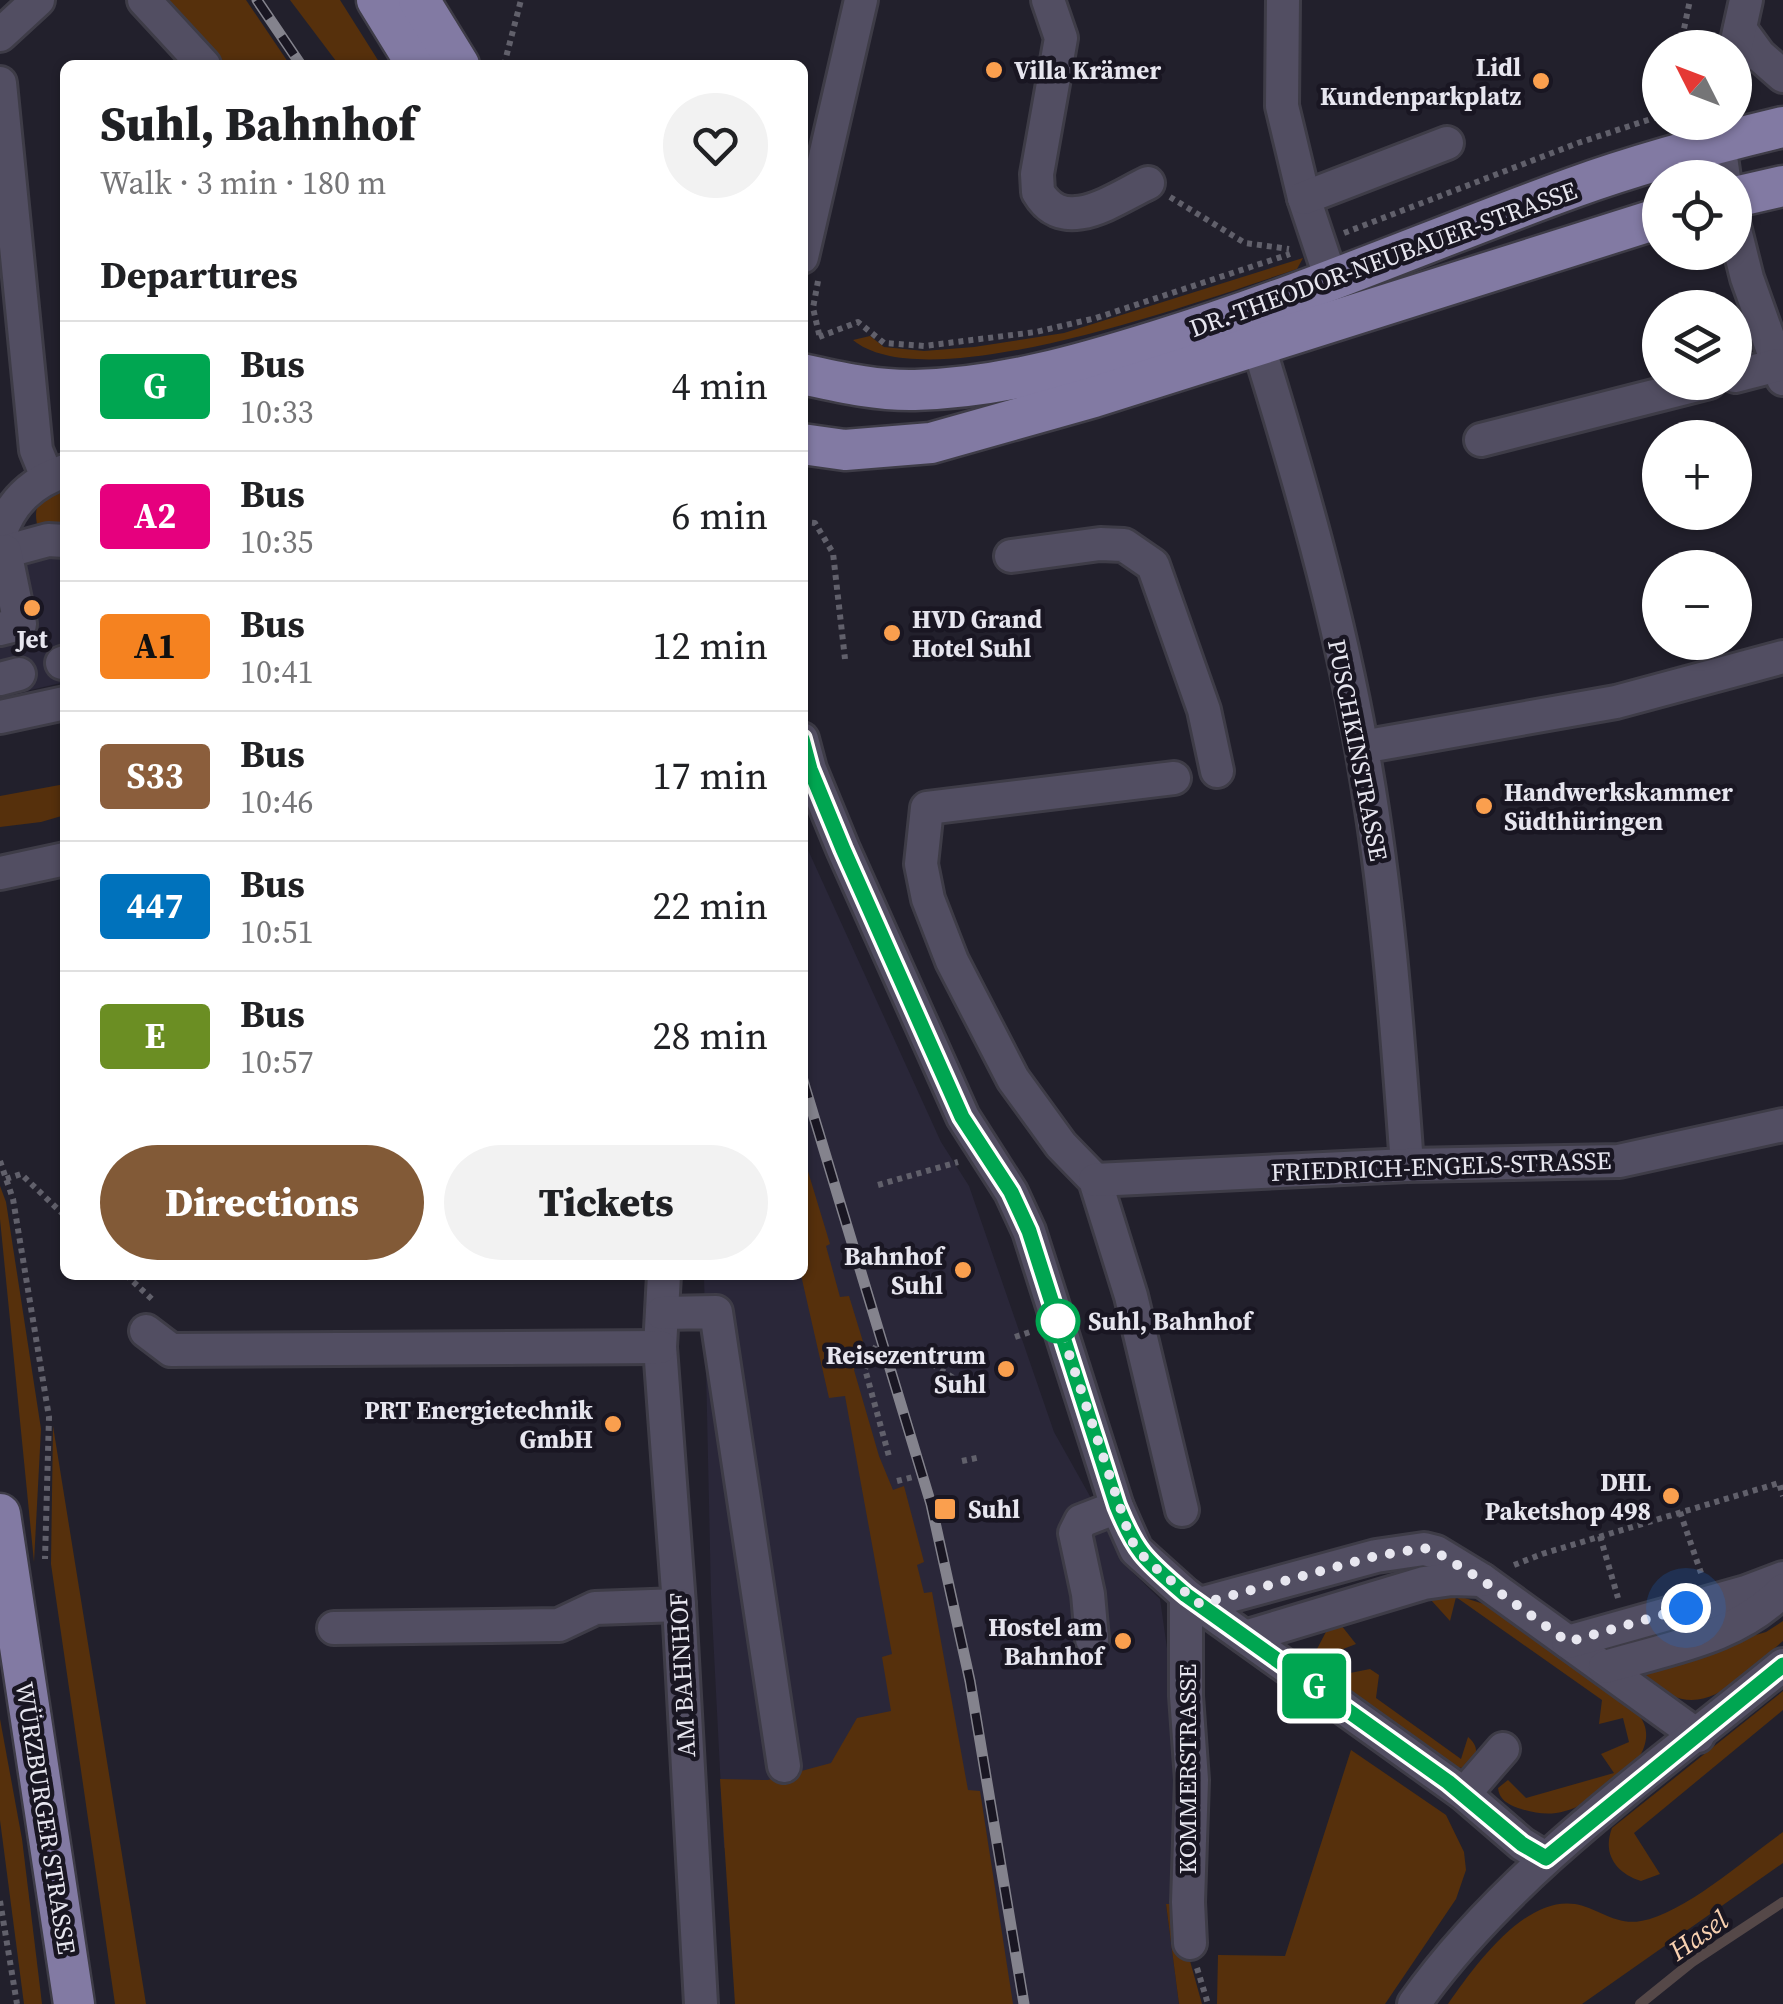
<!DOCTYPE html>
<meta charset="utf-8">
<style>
:root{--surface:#fff;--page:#f2f2f2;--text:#202124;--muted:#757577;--line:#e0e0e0;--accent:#825a37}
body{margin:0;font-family:"Source Serif 4",serif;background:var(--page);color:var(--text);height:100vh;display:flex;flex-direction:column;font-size:38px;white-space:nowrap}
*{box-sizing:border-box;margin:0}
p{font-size:32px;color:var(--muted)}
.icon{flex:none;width:55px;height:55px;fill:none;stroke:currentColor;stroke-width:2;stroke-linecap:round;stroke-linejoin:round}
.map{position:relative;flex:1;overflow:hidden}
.panel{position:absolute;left:60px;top:60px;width:748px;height:1220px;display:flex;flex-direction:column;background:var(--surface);border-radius:15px;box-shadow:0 2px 8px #0004}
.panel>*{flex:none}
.badge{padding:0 20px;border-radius:8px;font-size:35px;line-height:65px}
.needle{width:65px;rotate:312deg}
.controls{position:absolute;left:1642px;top:30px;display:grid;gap:20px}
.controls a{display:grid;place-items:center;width:110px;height:110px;border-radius:50%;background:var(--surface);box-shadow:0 2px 8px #0004;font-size:50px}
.you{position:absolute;width:50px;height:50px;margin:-25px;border:8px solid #fff;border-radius:50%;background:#1a73e8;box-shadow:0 0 0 15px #1a73e833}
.map>.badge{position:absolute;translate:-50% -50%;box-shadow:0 0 0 5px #fff}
h2{padding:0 40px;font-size:38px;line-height:90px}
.round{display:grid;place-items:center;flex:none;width:105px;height:105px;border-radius:52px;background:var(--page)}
.overview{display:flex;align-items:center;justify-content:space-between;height:170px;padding:0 40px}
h1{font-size:48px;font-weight:800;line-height:75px}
.action{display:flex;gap:20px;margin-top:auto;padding:20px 40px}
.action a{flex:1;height:115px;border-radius:60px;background:var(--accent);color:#fff;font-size:40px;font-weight:800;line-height:115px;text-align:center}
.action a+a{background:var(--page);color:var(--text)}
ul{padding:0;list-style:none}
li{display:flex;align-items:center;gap:30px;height:130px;padding:0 40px;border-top:2px solid var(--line)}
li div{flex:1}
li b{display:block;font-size:38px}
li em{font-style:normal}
li .badge{min-width:110px;font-weight:700;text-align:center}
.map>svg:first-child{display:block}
.built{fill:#2a2739}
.green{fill:#56300c}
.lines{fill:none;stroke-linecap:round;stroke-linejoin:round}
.stream{stroke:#554848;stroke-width:10}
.minor-casing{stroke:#3e3c47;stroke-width:38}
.major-casing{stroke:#3e3c47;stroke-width:45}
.path{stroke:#61606b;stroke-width:6;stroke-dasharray:5 5;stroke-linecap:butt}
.minor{stroke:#524e62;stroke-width:32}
.major{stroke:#827aa3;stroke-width:40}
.rail-casing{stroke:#84838d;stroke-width:11}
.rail{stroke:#191622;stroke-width:8;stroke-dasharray:22;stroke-linecap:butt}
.line-casing{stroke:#fff;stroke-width:22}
.line{stroke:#00a651;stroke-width:15}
.walk{stroke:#e7e6ef;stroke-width:10;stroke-dasharray:0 18}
.poi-dot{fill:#fa9f4e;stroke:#191622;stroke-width:4}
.stop-dot{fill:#fff;stroke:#00a651;stroke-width:5}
.labels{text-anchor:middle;stroke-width:9;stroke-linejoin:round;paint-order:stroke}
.poi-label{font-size:25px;font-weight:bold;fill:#e7e6ef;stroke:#191622;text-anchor:end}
.street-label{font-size:25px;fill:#e7e6ef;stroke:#191622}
.stop-label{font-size:25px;font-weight:bold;fill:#e7e6ef;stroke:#191622;text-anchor:start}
.water-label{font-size:28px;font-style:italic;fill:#f8d0b0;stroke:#191622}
</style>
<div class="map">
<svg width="1783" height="2004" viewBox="0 0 1783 2004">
<rect width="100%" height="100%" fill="#22202c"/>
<!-- built -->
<g class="built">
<polygon points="65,527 65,682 0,697 0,535"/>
<polygon points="803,839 941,1142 969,1186 1054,1432 1133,1573 1160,1599 1186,1781 1182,1904 1166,1904 1179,2004 781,2004 772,1844 724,1848 711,1595 704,1275 802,1275"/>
</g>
<!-- green -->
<g class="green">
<polygon points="164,0 246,0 290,65 223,65"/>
<polygon points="290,0 340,0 381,65 339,65"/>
<path d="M1303,258L1297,269C1209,298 927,402 853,340L870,336L884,347L924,351L974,347L1064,333Z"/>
<path d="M55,489H65V527L38,529C33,507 37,502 55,489Z"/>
<polygon points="65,784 65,815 41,822 0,827 0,796"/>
<polygon points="803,1155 830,1244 826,1246 840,1297 849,1296 864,1345 854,1370 879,1456 893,1490 904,1486 924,1562 917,1565 924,1593 932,1592 968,1790 980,1791 1013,2004 735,2004 720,1779 768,1780 831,1763 857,1718 891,1711 882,1657 892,1654 845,1396 829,1398 801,1275"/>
<polygon points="0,1186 6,1202 41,1429 34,1562 0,1219"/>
<polygon points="53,1426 146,2004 115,2004 51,1564"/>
<path d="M1449,1593L1487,1605L1637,1713C1672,1751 1598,1803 1565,1811C1549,1816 1533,1813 1518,1808C1507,1804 1499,1799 1498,1788L1508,1780L1526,1798L1614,1773L1601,1754L1629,1742L1623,1718L1599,1724L1602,1700L1456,1597L1450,1621L1431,1600L1341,1625L1356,1644L1338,1651L1345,1674L1370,1669L1379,1675L1376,1698L1461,1759L1468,1737C1482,1749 1476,1759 1463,1768L1454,1767L1326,1677L1317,1649L1328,1628L1335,1621Z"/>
<path d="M1783,1621V1641C1740,1677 1699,1732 1646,1676L1649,1666L1766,1632Z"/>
<path d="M1783,1691V1710L1634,1833L1660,1874L1641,1881C1616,1873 1602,1854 1612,1828Z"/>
<polygon points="0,1719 22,1839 42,2004 24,2004 0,1820"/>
<polygon points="1351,1750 1446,1815 1464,1852 1466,1870 1456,1899 1385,2004 1217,2004 1218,1955 1285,1956"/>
<path d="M1783,1832V1863L1582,2004H1448C1474,1967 1524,1896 1575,1904C1598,1908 1616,1926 1641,1921C1685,1913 1745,1859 1783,1832Z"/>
<polygon points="1166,1904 1182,1904 1185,1943 1202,2004 1179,2004"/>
</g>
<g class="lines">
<!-- stream -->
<polyline class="stream" points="1640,2004 1692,1962 1783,1902"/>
<!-- minor casing -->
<g class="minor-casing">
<g id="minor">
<polyline points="144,0 204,65"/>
<path d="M1048,0L1061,38L1037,174L1038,192C1064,237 1114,199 1148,183"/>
<polyline points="1283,0 1282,106 1304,198 1332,282"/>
<polyline points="1740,29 1759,55 1783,76"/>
<polyline points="0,35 38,0"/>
<polyline points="1735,50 1746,0"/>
<polyline points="0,83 36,450 47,477"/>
<polyline points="1721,123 1719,143 1724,178"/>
<polyline points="1304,198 1447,143"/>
<polyline points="1735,230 1747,278 1783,379"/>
<polyline points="802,257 861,0"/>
<path d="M1258,344C1299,477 1338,612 1362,749C1387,887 1397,1025 1407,1165"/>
<polyline points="1735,376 1778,365"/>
<polyline points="1481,440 1709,382"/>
<path d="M0,534C11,502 32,482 65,471"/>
<polyline points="0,553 48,540 65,541"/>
<polyline points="1011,556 1100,544 1124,545 1153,565 1204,710 1217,771"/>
<polyline points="0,629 20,624 5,551"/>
<polyline points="62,663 65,662"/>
<polyline points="0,679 19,674"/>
<polyline points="0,717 65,703"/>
<polyline points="802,739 810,769 843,849 963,1117 1011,1192 1029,1231 1117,1507 1136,1550 1186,1595 1464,1794 1522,1844 1545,1858"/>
<polyline points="1362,747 1616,702 1783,657"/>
<polyline points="1174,778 927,808 921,864 928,899 952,961 1013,1079 1061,1145 1095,1180 1131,1296 1182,1510"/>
<polyline points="0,873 65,859"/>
<polyline points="1095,1180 1407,1165 1619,1161 1783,1125"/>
<polyline points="664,1275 660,1347 679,1605 701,2004"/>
<polyline points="662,1313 716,1312 784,1766"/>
<polyline points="146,1331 171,1350 660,1347"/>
<polyline points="1186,1595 1186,1696 1192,1780 1188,1902 1190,1943"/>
<polyline points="1200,1604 1376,1556 1424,1549 1436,1552 1482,1580 1698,1736"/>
<polyline points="334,1628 559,1625 595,1608 679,1605"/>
<polyline points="1245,1637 1424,1583 1452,1579 1482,1580"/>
<polyline points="1092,1639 1088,1594 1075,1533 1081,1521 1117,1507"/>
<polyline points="1568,1642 1746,1592 1783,1578"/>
<path d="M1605,1667C1668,1648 1736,1639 1783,1590"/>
<polyline points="1464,1794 1503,1749"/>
<path d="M1414,2004C1507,1872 1658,1767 1783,1665"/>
</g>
</g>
<!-- major casing -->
<g class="major-casing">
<g id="major">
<polyline points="377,0 417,65"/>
<polyline points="419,0 459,65"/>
<polyline points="1735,197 1783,186"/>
<path d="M802,374C839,382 877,391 915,390C999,388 1079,365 1159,340C1300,297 1434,238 1572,188C1641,163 1712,144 1783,127"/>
<polyline points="802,444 845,450 931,443 1094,397 1660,218"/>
<polyline points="0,1514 74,2004"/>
</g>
</g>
<!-- path -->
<g class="path">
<polyline points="1680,48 1690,0"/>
<polyline points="504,65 521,0"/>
<polyline points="1170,197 1245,243 1289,249"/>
<polyline points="1344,233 1578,143 1660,116"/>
<polyline points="818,281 813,308 820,338"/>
<polyline points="819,337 858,322 884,343 924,346 1036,332 1096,318 1290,254"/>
<polyline points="802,522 815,523 833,553 845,659"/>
<polyline points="0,1161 13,1199 49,1417 45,1559"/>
<polyline points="6,1179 21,1174 65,1216"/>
<polyline points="878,1185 958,1162"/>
<polyline points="126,1275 155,1302"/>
<polyline points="1015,1337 1033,1331"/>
<polyline points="876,1346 865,1369 890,1460"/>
<polyline points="932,1364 958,1381"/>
<polyline points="933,1364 959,1355"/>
<polyline points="962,1461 981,1457"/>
<polyline points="897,1481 913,1477"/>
<polyline points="1680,1512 1701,1573"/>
<polyline points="1600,1536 1618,1598"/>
<polyline points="1514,1565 1542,1554 1779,1483 1783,1496"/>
<polyline points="0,1901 17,2004"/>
<polyline points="1197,1968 1208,2004"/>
</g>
<!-- minor -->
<use href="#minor" class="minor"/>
<!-- major -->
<use href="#major" class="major"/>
<!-- rail casing -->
<g class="rail-casing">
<g id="rail">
<polyline points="257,0 301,65"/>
<polyline points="802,1077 931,1504 970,1681 1024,2004"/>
</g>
</g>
<!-- rail -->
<use href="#rail" class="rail"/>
</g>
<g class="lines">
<!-- line casing -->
<g class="line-casing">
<path id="line" d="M802,739L810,769L843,849L962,1117L1011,1192L1029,1231L1117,1506C1137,1555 1147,1561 1186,1595L1448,1782L1522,1844L1546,1858L1783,1665"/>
</g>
<!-- line -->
<use href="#line" class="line"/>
<!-- walk -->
<polyline class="walk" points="1058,1321 1131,1540 1147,1561 1200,1604 1376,1556 1424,1548 1436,1552 1482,1580 1568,1642 1686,1608"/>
</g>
<!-- markers -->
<g class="poi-dot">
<circle cx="994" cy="70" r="10"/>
<circle cx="1541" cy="81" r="10"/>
<circle cx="32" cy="608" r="10"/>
<circle cx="892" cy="633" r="10"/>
<circle cx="1484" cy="806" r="10"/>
<circle cx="963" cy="1270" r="10"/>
<circle cx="1006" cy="1369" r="10"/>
<circle cx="613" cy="1424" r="10"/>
<circle cx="1671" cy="1496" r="10"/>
<rect x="933" y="1497" width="24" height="24" rx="5"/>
<circle cx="1123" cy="1641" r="10"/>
</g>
<circle class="stop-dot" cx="1058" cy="1321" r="20"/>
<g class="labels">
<!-- poi labels -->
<g class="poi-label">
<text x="1521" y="76">Lidl<tspan x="1521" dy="29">Kundenparkplatz</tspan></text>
<text x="1014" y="79" text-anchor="start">Villa Krämer</text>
<text x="912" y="628" text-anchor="start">HVD Grand<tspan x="912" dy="29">Hotel Suhl</tspan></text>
<text x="32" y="648" text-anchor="middle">Jet</text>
<text x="1504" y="801" text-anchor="start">Handwerkskammer<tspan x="1504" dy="29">Südthüringen</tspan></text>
<text x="943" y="1265">Bahnhof<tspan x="943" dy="29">Suhl</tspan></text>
<text x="986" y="1364">Reisezentrum<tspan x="986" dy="29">Suhl</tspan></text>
<text x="593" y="1419">PRT Energietechnik<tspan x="593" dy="29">GmbH</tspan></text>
<text x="1651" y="1491">DHL<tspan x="1651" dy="29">Paketshop 498</tspan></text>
<text x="968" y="1518" text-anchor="start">Suhl</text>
<text x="1103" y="1636">Hostel am<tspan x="1103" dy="29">Bahnhof</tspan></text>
</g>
<!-- street labels -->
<g class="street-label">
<text transform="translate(1383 259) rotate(-20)" y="9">DR.-THEODOR-NEUBAUER-STRASSE</text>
<text transform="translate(1358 750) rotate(79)" y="9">PUSCHKINSTRASSE</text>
<text transform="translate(1441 1166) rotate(-2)" y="9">FRIEDRICH-ENGELS-STRASSE</text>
<text transform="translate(682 1675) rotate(-93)" y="9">AM BAHNHOF</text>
<text transform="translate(1187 1769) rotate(-90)" y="9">KOMMERSTRASSE</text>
<text transform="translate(46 1818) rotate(81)" y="9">WÜRZBURGER STRASSE</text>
</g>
<!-- stop labels -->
<g class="stop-label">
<text x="1088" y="1330">Suhl, Bahnhof</text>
</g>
<!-- water labels -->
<g class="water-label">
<text transform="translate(1698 1935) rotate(-35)" y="10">Hasel</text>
</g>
</g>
</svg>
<div class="controls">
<a><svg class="needle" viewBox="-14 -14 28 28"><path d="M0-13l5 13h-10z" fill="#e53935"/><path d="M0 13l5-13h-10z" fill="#757577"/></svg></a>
<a><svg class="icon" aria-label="locate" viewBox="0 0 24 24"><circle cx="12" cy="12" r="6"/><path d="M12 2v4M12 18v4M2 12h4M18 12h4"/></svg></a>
<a><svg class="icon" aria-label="layers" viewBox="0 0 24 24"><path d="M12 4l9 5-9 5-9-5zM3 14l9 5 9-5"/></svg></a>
<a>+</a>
<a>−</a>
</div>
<div class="you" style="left:1686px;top:1608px"></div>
<b class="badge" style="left:1314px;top:1686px;background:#00a651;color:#fff">G</b>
<section class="panel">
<div class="overview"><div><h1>Suhl, Bahnhof</h1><p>Walk · 3 min · 180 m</p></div><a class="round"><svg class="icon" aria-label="heart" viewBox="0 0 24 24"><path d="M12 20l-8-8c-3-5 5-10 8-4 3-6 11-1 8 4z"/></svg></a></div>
<h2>Departures</h2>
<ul>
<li><span class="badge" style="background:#00a651;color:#fff">G</span><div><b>Bus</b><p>10:33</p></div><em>4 min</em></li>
<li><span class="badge" style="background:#e6007e;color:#fff">A2</span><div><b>Bus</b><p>10:35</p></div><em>6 min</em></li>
<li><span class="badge" style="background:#f58220;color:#111">A1</span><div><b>Bus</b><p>10:41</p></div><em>12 min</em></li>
<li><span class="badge" style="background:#8b5e3c;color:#fff">S33</span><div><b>Bus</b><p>10:46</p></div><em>17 min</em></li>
<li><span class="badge" style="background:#0072bc;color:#fff">447</span><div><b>Bus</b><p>10:51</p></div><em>22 min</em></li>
<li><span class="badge" style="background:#6b8e23;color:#fff">E</span><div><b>Bus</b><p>10:57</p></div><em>28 min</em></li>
</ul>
<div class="action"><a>Directions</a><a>Tickets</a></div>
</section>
</div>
